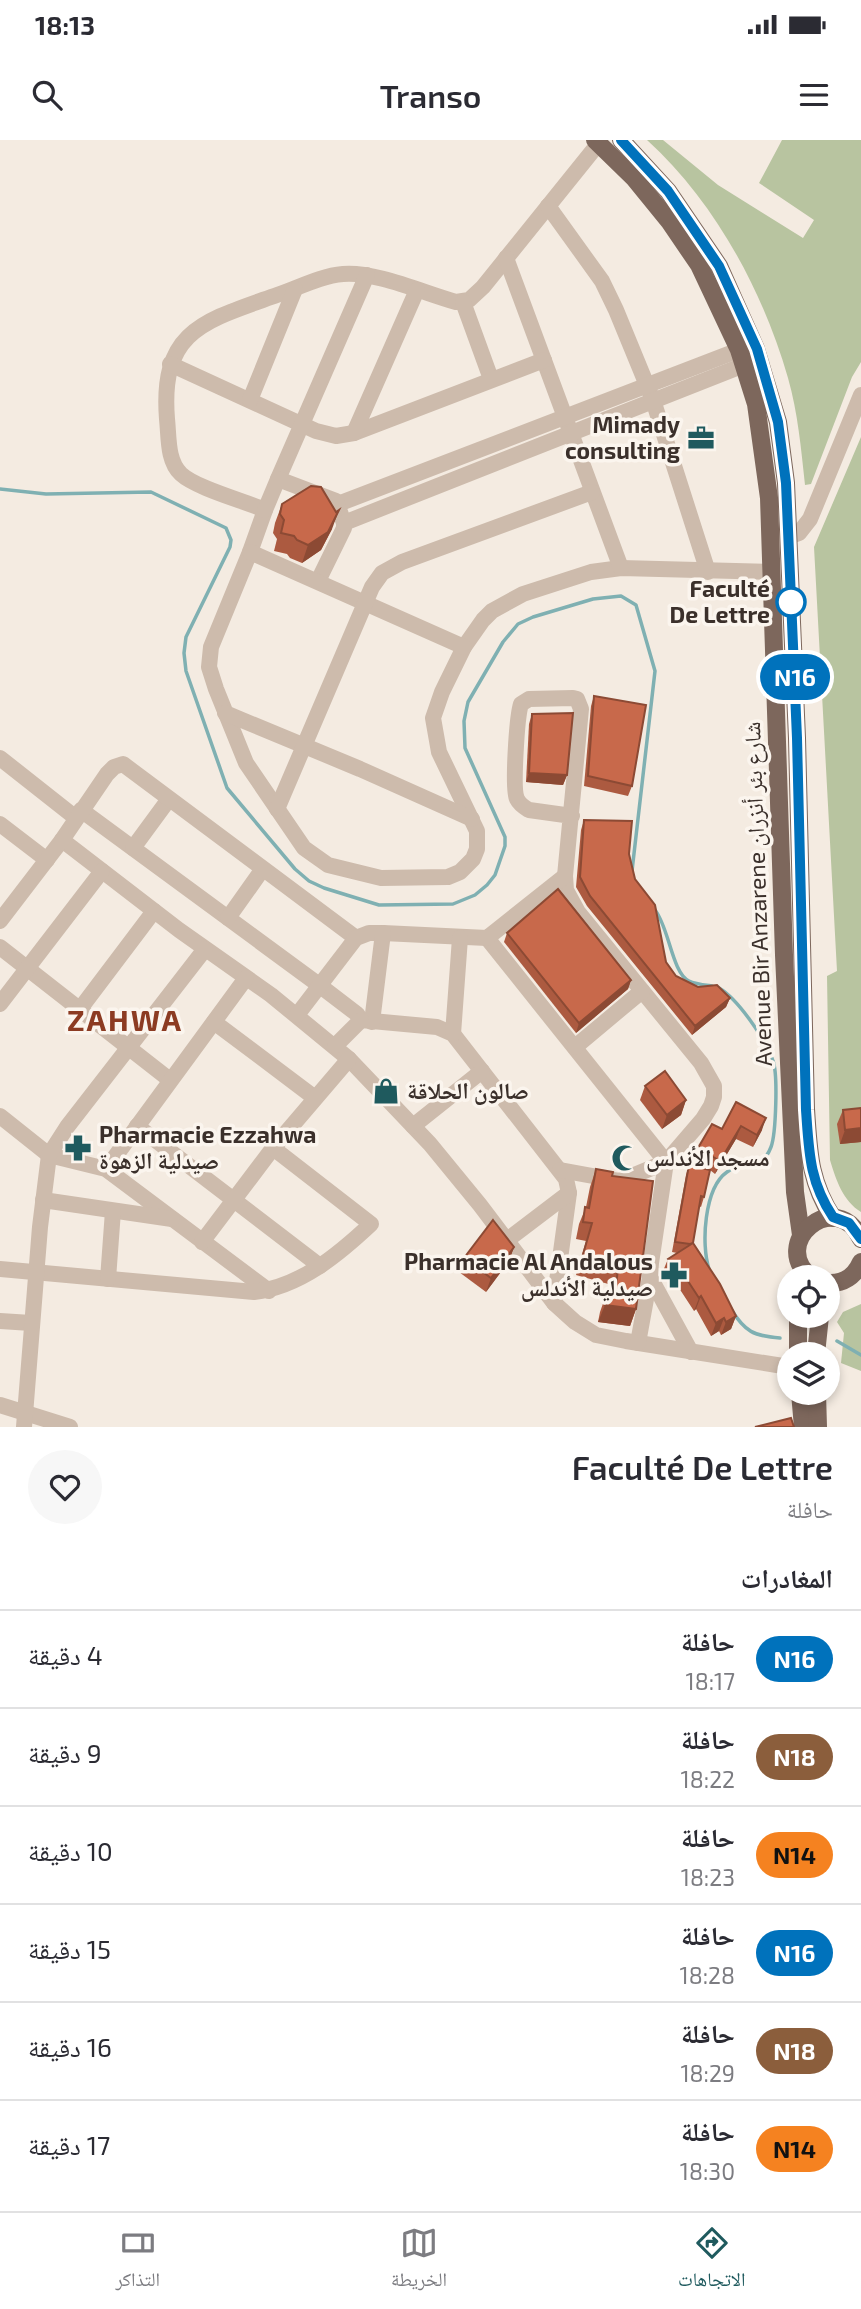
<!DOCTYPE html>
<html lang="ar">
<meta charset="utf-8">
<style>
:root{--surface:#fff;--page:#f7f7f7;--text:#2b2b33;--muted:#7c7c81;--line:#e1e1e2;--accent:#1f5a5e}
body{margin:0;font-family:"Exo 2","Noto Naskh Arabic",sans-serif;background:var(--page);color:var(--text);direction:rtl;height:100vh;display:flex;flex-direction:column;font-size:26px;white-space:nowrap}
*{box-sizing:border-box;margin:0}
p{font-size:23px;color:var(--muted)}
.icon{flex:none;width:38px;height:38px;fill:none;stroke:currentColor;stroke-width:2;stroke-linecap:round;stroke-linejoin:round}
.map{position:relative;height:1287px;overflow:hidden;direction:ltr}
.sheet{display:flex;flex-direction:column;background:var(--surface);flex:1}
.sheet>*{flex:none}
.badge{padding:0 14px;border-radius:23px;font-size:24px;line-height:46px}
.fabs{position:absolute;left:777px;top:1125px;display:grid;gap:14px}
.fabs a{display:grid;place-items:center;width:63px;height:63px;border-radius:50%;background:var(--surface);box-shadow:0 4px 10px #0003;font-size:35px}
.map>.badge{position:absolute;translate:-50% -50%;box-shadow:0 0 0 4px #fff}
h2{padding:0 28px;font-size:26px;line-height:63px}
.round{display:grid;place-items:center;flex:none;width:74px;height:74px;border-radius:37px;background:var(--page)}
.headline{display:flex;align-items:center;justify-content:space-between;height:119px;padding:0 28px}
h1{font-size:33px;font-weight:600;line-height:52px}
ul{padding:0;list-style:none}
li{display:flex;align-items:center;gap:21px;height:98px;padding:0 28px;border-top:2px solid var(--line)}
li div{flex:1}
li b{display:block;font-size:26px}
li em{font-style:normal}
li .badge{min-width:77px;font-weight:700;text-align:center}
.status{display:flex;justify-content:space-between;align-items:center;height:49px;padding:0 35px;background:var(--surface);direction:ltr}
.status svg{height:19px;fill:currentColor}
header{display:flex;justify-content:space-between;align-items:center;height:91px;padding:0 28px;background:var(--surface);font-size:32px;font-weight:600}
.tabs{display:flex;justify-content:space-around;align-items:center;height:98px;border-top:2px solid var(--line);background:var(--surface);font-size:19px;color:var(--muted)}
.tabs a{display:grid;justify-items:center;gap:4px}
.tabs .on{color:var(--accent)}
.map>svg:first-child{display:block}
.green{fill:#b8c4a0}
.lines{fill:none;stroke-linecap:round;stroke-linejoin:round}
.stream{stroke:#7fb0b2;stroke-width:3.5}
.minor{stroke:#cdbbac;stroke-width:16}
.major{stroke:#7d675c;stroke-width:18}
.wall{fill:#ac5a40}
.shaded-wall{fill:#8c4a34}
.building{fill:#c8694b;stroke:#8c4a34;stroke-width:2}
.line-casing{stroke:#fff;stroke-width:16}
.line{stroke:#0072bc;stroke-width:10}
.stop-dot{fill:#fff;stroke:#0072bc;stroke-width:3.5}
.labels{text-anchor:middle;stroke-width:7;stroke-linejoin:round;paint-order:stroke}
.poi-label{font-size:23px;font-weight:bold;fill:#3b302b;stroke:#fbf5ee;text-anchor:start}
.stop-label{font-size:23px;font-weight:bold;fill:#3b302b;stroke:#fbf5ee;text-anchor:end}
.street-label{font-size:23px;fill:#3b302b;stroke:#fbf5ee}
.district-label{font-size:30px;font-weight:bold;letter-spacing:2px;fill:#8c3b22;stroke:#fbf5ee}
</style>
<div class="status"><b>18:13</b><svg viewBox="0 0 49 12"><path d="M0 12V9h3v3zM5 12V6h3v6zM10 12V3h3v9zM15 12V0h3v12zM26 1h20v11H26zM47 4h2v5h-2z"/></svg></div>
<header><svg class="icon" aria-label="menu" viewBox="0 0 24 24"><path d="M4 6h16M4 12h16M4 18h16"/></svg>Transo<svg class="icon" aria-label="search" viewBox="0 0 24 24"><circle cx="10" cy="10" r="6"/><path d="M15 15l6 6"/></svg></header>
<div class="map">
<svg width="861" height="1287" viewBox="0 0 861 1287">
<rect width="100%" height="100%" fill="#f4ebe1"/>
<!-- green -->
<g class="green">
<path d="M647,0H663L718,45L803,98L814,80L759,43L782,0H861V222L852,237L811,344L805,345C801,309 798,273 788,238C763,151 715,62 647,0Z"/>
<path d="M861,297V1072C843,1061 836,1040 830,1020L827,836L837,831L814,407Z"/>
<polygon points="861,1164 861,1231 841,1223 844,1193 837,1182 843,1172"/>
</g>
<g class="lines">
<!-- stream -->
<g class="stream">
<polyline points="0,349 46,354 151,352 226,388 231,400 230,407 186,497 184,513 186,531 227,648 295,729 309,741 324,748 379,765 453,764 475,755 487,745 495,735 505,706 505,697 465,608 464,581 468,562 503,502 518,484 533,477 593,459 621,456 636,465 655,531 632,731"/>
<path d="M655,770C669,787 672,833 689,841C695,844 705,845 712,846"/>
<path d="M709,1129C701,1105 704,1048 727,1032C743,1020 761,1033 771,1007C776,994 778,934 773,921C766,900 738,859 719,848"/>
<path d="M731,1169C745,1192 754,1196 780,1198"/>
<polyline points="837,1201 861,1215"/>
</g>
<!-- minor -->
<g class="minor">
<path d="M599,3L483,147L469,160L456,162C424,153 374,131 343,134C320,136 298,148 277,155C204,181 160,190 167,279C169,297 167,321 181,334C196,348 244,361 265,370L250,412L211,507L209,527L216,549L246,623L304,708L328,725L381,738L448,737L460,732L473,719L477,709V691L439,612L433,578L442,552L464,507L483,480L492,471L523,454L591,432L621,428L771,432"/>
<polyline points="548,66 602,141 616,170 653,260 708,432"/>
<polyline points="506,118 621,428"/>
<polyline points="463,162 491,239"/>
<polyline points="170,224 316,291 336,296 354,293 544,220"/>
<polyline points="250,260 295,149"/>
<polyline points="354,293 417,150"/>
<polyline points="278,339 367,135"/>
<polyline points="338,364 739,210"/>
<polyline points="265,370 278,339 336,361 344,383 344,388 318,441"/>
<polyline points="344,383 744,225"/>
<polyline points="788,397 799,393 810,379 861,255"/>
<polyline points="250,412 464,507"/>
<polyline points="225,573 360,629 472,679"/>
<polyline points="0,618 76,678"/>
<polyline points="277,669 372,447 382,433 402,422 592,352"/>
<polyline points="81,670 319,845 357,874 361,880 437,887 453,894 566,1039 569,1053 554,1163"/>
<path d="M572,676L529,670C524,667 520,665 517,659C512,649 517,576 521,564L529,559L573,558L577,559L581,569L565,736L566,750L578,772L701,923L714,946V957L711,966L703,979L666,1022L651,1123L650,1137L691,1212"/>
<polyline points="0,684 47,720"/>
<polyline points="62,700 179,790 271,855 349,919 430,1004 480,1065 554,1163 575,1182 596,1195 626,1201 789,1227"/>
<polyline points="133,708 169,659"/>
<polyline points="228,778 262,730"/>
<polyline points="0,781 62,700 107,634 114,627 123,624 356,798"/>
<polyline points="487,798 666,1022 620,1041 560,1030"/>
<polyline points="0,807 170,940"/>
<polyline points="0,864 102,731"/>
<polyline points="80,869 154,771"/>
<polyline points="297,875 356,798 369,793 383,793 487,798 565,736"/>
<polyline points="214,882 315,958"/>
<polyline points="372,882 383,793"/>
<polyline points="453,894 460,798"/>
<polyline points="335,906 361,880"/>
<polyline points="575,907 642,851"/>
<polyline points="0,976 49,1015 106,1029 269,1151"/>
<polyline points="137,986 320,1126"/>
<polyline points="413,986 482,931"/>
<polyline points="106,1029 246,838"/>
<polyline points="43,1060 172,1079"/>
<polyline points="507,1100 569,1053"/>
<polyline points="202,1102 273,1008 349,919"/>
<path d="M0,1129L254,1152C300,1147 339,1114 371,1084L273,1008"/>
<polyline points="108,1139 113,1071"/>
<polyline points="0,1181 31,1183"/>
<polyline points="638,1203 650,1137"/>
<polyline points="0,1265 70,1287"/>
<polyline points="24,1287 40,1087 49,1015 67,987 205,809"/>
</g>
<!-- major -->
<g class="major">
<polyline points="595,0 634,38 669,81 699,125 739,210 756,264 769,358 784,815 795,1052 801,1095"/>
<path d="M621,0L668,51L719,126L756,209L778,282L786,343L797,598L806,969C809,1011 809,1041 833,1078"/>
<path d="M812,1138C767,1104 836,1046 861,1099"/>
<path d="M828,1143C843,1144 855,1136 861,1122"/>
<polyline points="798,1176 798,1214"/>
<polyline points="816,1214 820,1176"/>
<polyline points="800,1253 803,1287"/>
<polyline points="817,1253 818,1287"/>
</g>
</g>
<!-- wall -->
<g class="wall">
<polygon points="282,364 332,389 321,410 302,423 290,418 287,414 274,411 277,399 273,393 275,383"/>
<polygon points="594,556 632,646 628,656 584,646 591,566"/>
<polygon points="532,574 567,635 563,645 526,642 529,584"/>
<polygon points="584,680 629,714 635,739 666,822 676,836 698,847 730,858 726,867 692,895 587,766 576,747 581,690"/>
<polygon points="507,793 631,840 628,849 576,893 504,802"/>
<polygon points="645,946 686,960 681,975 662,989 640,960"/>
<polygon points="736,962 762,990 753,1007 736,999 715,1034 710,1030 704,1057 701,1067 699,1066 693,1103 736,1176 731,1189 721,1195 719,1191 711,1196 696,1169 694,1171 677,1145 673,1147 663,1131 668,1119 677,1113 672,1112 686,1035 689,1025 708,1029 693,1020 698,1008 722,989"/>
<polygon points="861,968 861,1002 840,1004 837,984 843,970"/>
<polygon points="596,1029 612,1036 636,1169 630,1186 598,1182 600,1172 606,1155 611,1155 612,1145 576,1135 586,1101 576,1099 579,1084 586,1067 590,1047"/>
<polygon points="514,1107 509,1121 486,1152 459,1132 464,1118"/>
</g>
<!-- shaded-wall -->
<g class="shaded-wall">
<polygon points="339,370 332,389 321,410 302,423 308,405"/>
<polygon points="529,633 567,635 563,645 526,642"/>
<polygon points="631,840 628,849 576,893 579,883"/>
<polygon points="730,858 726,867 692,895 695,886"/>
<polygon points="686,960 681,975 662,989 667,975"/>
<polygon points="766,978 762,990 753,1007 757,995"/>
<polygon points="741,986 736,999 715,1034 720,1021"/>
<polygon points="861,988 861,1002 840,1004 845,990"/>
<polygon points="514,1107 509,1121 486,1152 491,1138"/>
<polygon points="682,1132 677,1145 673,1147 678,1134"/>
<polygon points="701,1156 696,1169 694,1171 699,1158"/>
<polygon points="605,1165 636,1169 630,1186 598,1182"/>
<polygon points="736,1176 731,1189 721,1195 726,1182"/>
<polygon points="724,1178 719,1191 711,1196 716,1183"/>
</g>
<!-- building -->
<g class="building">
<polygon points="311,346 321,347 336,372 339,370 328,392 308,405 297,400 294,396 281,393 284,380 280,374 282,364"/>
<polygon points="594,556 646,565 632,646 588,636"/>
<polygon points="573,573 567,635 529,633 532,574"/>
<polygon points="584,680 632,681 629,714 635,739 655,765 666,822 676,836 698,847 717,845 730,858 695,886 590,756 580,737"/>
<polygon points="558,749 631,840 579,883 507,793"/>
<polygon points="665,931 686,960 667,975 645,946"/>
<polygon points="736,962 766,978 757,995 741,986 720,1021 698,1008 712,984 722,989"/>
<polygon points="861,968 861,988 845,990 843,970"/>
<polygon points="689,1025 710,1030 704,1057 701,1056 693,1103 690,1104 675,1102"/>
<polygon points="596,1029 613,1032 612,1036 653,1041 636,1169 605,1165 606,1155 615,1156 618,1128 582,1118 592,1083 583,1082 585,1067 589,1068"/>
<polygon points="493,1080 514,1107 491,1138 464,1118"/>
<polygon points="693,1103 720,1144 736,1176 726,1182 724,1178 716,1183 701,1156 699,1158 682,1132 678,1134 668,1119"/>
<polygon points="791,1278 794,1287 755,1287"/>
</g>
<g class="lines">
<!-- line casing -->
<g class="line-casing">
<path id="line" d="M621,0L668,51L719,126L757,209L778,282L786,343L797,598L806,970C809,1011 809,1041 833,1077L849,1083L861,1099"/>
</g>
<!-- line -->
<use href="#line" class="line"/>
</g>
<!-- icons -->
<defs>
<g id="office-bare" transform="scale(2.1)"><path d="M-6-3h4V-5.5h4V-3h4V5H-6ZM-1-4.5V-3h2v-1.5ZM-6 0V1H6V0Z" fill="#1f5a5e" stroke="#fbf5ee" stroke-width="2.5" paint-order="stroke"/></g>
<g id="shop-bare" transform="scale(2.1)"><path d="M-5-2.5h2.3a2.7 3.5 0 0 1 5.4 0H5L5.5 6h-11ZM-1.5-2.5h3a1.5 2.3 0 0 0-3 0Z" fill="#1f5a5e" stroke="#fbf5ee" stroke-width="2.5" paint-order="stroke"/></g>
<g id="pharmacy-bare" transform="scale(2.1)"><path d="M-2-6h4v4h4v4h-4v4h-4v-4h-4v-4h4Z" fill="#1f5a5e" stroke="#fbf5ee" stroke-width="2.5" paint-order="stroke"/></g>
<g id="mosque-bare" transform="scale(2.1)"><path d="M3.5-4.9A6 6 0 1 0 3.5 4.9A5 5 0 1 1 3.5-4.9Z" fill="#1f5a5e" stroke="#fbf5ee" stroke-width="2.5" paint-order="stroke"/></g>
</defs>
<g fill-rule="evenodd">
<use href="#office-bare" x="701" y="298"/>
<use href="#shop-bare" x="386" y="951"/>
<use href="#pharmacy-bare" x="78" y="1008"/>
<use href="#mosque-bare" x="625" y="1018"/>
<use href="#pharmacy-bare" x="674" y="1135"/>
</g>
<!-- markers -->
<circle class="stop-dot" cx="791" cy="462" r="14"/>
<g class="labels">
<!-- poi labels -->
<g class="poi-label">
<text x="680" y="293" text-anchor="end">Mimady<tspan x="680" dy="26">consulting</tspan></text>
<text x="407" y="959">صالون الحلاقة</text>
<text x="99" y="1003">Pharmacie Ezzahwa<tspan x="99" dy="26">صيدلية الزهوة</tspan></text>
<text x="646" y="1026">مسجد الأندلس</text>
<text x="653" y="1130" text-anchor="end">Pharmacie Al Andalous<tspan x="653" dy="26">صيدلية الأندلس</tspan></text>
</g>
<!-- stop labels -->
<g class="stop-label">
<text x="770" y="457">Faculté<tspan x="770" dy="26">De Lettre</tspan></text>
</g>
<!-- street labels -->
<g class="street-label">
<text transform="translate(758 754) rotate(-92)" y="8">Avenue Bir Anzarene شارع بئر أنزران</text>
</g>
<!-- district labels -->
<g class="district-label">
<text x="125" y="891">ZAHWA</text>
</g>
</g>
</svg>
<div class="fabs">
<a><svg class="icon" aria-label="locate" viewBox="0 0 24 24"><circle cx="12" cy="12" r="6"/><path d="M12 2v4M12 18v4M2 12h4M18 12h4"/></svg></a>
<a><svg class="icon" aria-label="layers" viewBox="0 0 24 24"><path d="M12 4l9 5-9 5-9-5zM3 14l9 5 9-5"/></svg></a>
</div>
<b class="badge" style="left:795px;top:537px;background:#0072bc;color:#fff">N16</b>
</div>
<section class="sheet">
<div class="headline"><div><h1>Faculté De Lettre</h1><p>حافلة</p></div><a class="round"><svg class="icon" aria-label="heart" viewBox="0 0 24 24"><path d="M12 20l-8-8c-3-5 5-10 8-4 3-6 11-1 8 4z"/></svg></a></div>
<h2>المغادرات</h2>
<ul>
<li><span class="badge" style="background:#0072bc;color:#fff">N16</span><div><b>حافلة</b><p>18:17</p></div><em>4 دقيقة</em></li>
<li><span class="badge" style="background:#8b5e3c;color:#fff">N18</span><div><b>حافلة</b><p>18:22</p></div><em>9 دقيقة</em></li>
<li><span class="badge" style="background:#f58220;color:#111">N14</span><div><b>حافلة</b><p>18:23</p></div><em>10 دقيقة</em></li>
<li><span class="badge" style="background:#0072bc;color:#fff">N16</span><div><b>حافلة</b><p>18:28</p></div><em>15 دقيقة</em></li>
<li><span class="badge" style="background:#8b5e3c;color:#fff">N18</span><div><b>حافلة</b><p>18:29</p></div><em>16 دقيقة</em></li>
<li><span class="badge" style="background:#f58220;color:#111">N14</span><div><b>حافلة</b><p>18:30</p></div><em>17 دقيقة</em></li>
</ul>
</section>
<nav class="tabs">
<a class="on"><svg class="icon" aria-label="directions" viewBox="0 0 24 24"><path d="M12 3l9 9-9 9-9-9zM9 14v-3h6M13 9l2 2-2 2"/></svg>الاتجاهات</a>
<a><svg class="icon" aria-label="map" viewBox="0 0 24 24"><path d="M3 6l6-2 6 2 6-2v14l-6 2-6-2-6 2zM9 4v14M15 6v14"/></svg>الخريطة</a>
<a><svg class="icon" aria-label="tickets" viewBox="0 0 24 24"><path d="M3 7h18v10H3zM15 7v10"/></svg>التذاكر</a>
</nav>
